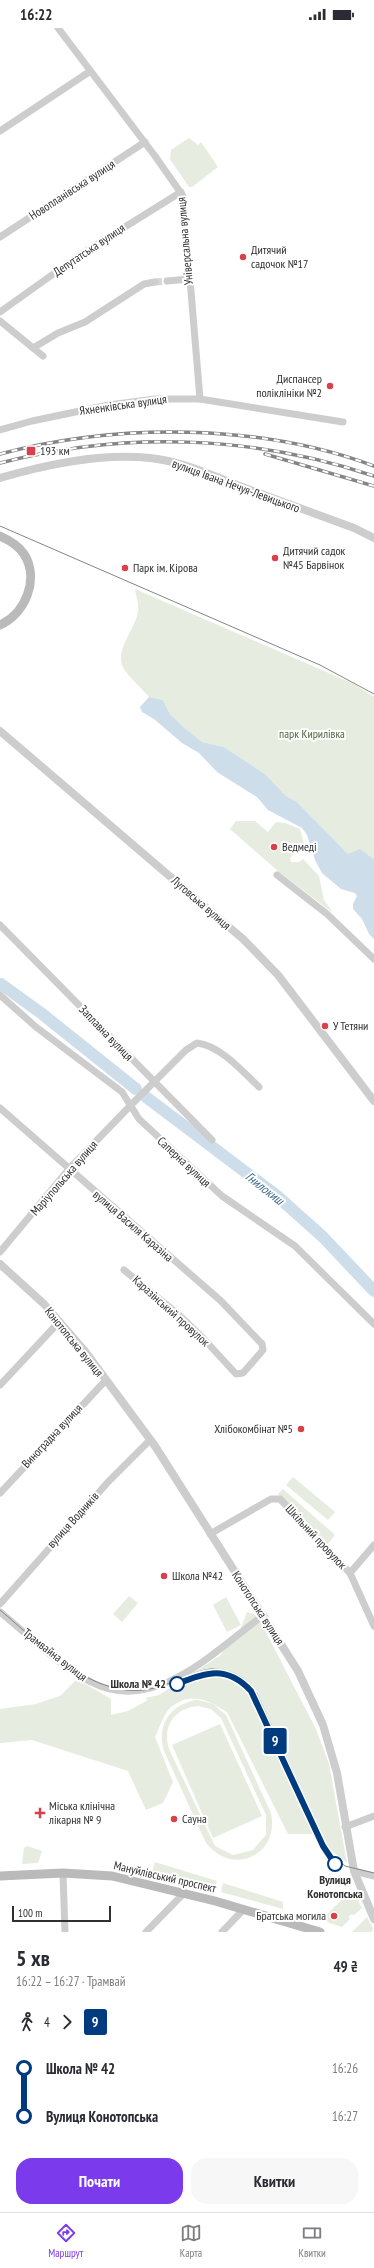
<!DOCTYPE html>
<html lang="uk">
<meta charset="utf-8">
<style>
:root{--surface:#fff;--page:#f7f7f7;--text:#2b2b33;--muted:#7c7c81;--line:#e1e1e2;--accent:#7c3aed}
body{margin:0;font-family:"PT Sans Narrow",sans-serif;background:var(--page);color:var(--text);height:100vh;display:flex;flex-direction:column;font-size:15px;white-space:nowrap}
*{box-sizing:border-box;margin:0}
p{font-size:13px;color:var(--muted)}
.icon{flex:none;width:22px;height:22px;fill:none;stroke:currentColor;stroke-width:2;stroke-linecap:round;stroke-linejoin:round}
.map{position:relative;height:1904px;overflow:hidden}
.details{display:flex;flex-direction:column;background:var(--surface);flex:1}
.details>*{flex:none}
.badge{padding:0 8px;border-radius:3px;font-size:14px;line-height:26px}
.scale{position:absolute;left:12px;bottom:10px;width:99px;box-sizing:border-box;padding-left:4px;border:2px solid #303030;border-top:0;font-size:11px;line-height:14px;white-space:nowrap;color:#303030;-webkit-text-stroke:3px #fff;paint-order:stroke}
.map>.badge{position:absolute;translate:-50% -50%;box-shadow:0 0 0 2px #fff}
.legs{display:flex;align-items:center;gap:6px;height:44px;padding:0 16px;font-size:13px}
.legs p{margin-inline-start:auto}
.headline{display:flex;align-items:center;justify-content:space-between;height:68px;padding:0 16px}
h1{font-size:22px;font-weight:700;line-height:30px}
.button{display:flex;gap:8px;margin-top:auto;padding:8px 16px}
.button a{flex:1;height:46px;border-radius:16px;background:var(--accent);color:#fff;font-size:16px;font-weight:700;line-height:46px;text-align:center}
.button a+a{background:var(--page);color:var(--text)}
ul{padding:0 16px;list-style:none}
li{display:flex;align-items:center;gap:14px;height:48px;font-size:15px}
li i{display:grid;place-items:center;width:6px;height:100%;margin:0 5px;background:currentColor}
li i::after{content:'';width:10px;height:10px;margin:-5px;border:3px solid;border-radius:50%;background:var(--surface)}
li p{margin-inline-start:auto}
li:first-child i{background:linear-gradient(#0000 50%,currentColor 0)}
li:last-child i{background:linear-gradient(currentColor 50%,#0000 0)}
.status{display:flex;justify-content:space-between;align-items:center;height:28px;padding:0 20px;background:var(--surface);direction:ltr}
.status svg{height:11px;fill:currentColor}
.dock{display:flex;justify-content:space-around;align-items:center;height:56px;border-top:1px solid var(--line);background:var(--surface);font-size:11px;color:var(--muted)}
.dock a{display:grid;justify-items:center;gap:2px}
.dock .selected{color:var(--accent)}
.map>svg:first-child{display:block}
.green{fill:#e6ecdf;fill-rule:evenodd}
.water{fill:#cddeea}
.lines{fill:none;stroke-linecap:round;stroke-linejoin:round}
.river{stroke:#cddeea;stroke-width:12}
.minor-tunnel{stroke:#d6d6d6;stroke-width:7;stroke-dasharray:7 3.5;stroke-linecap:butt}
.minor{stroke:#cdcdcd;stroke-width:7}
.tertiary{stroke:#cdcdcd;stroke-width:8}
.secondary{stroke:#bababa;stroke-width:9}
.tram{stroke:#858585;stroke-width:1}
.rail-casing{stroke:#858585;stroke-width:3.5}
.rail{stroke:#fff;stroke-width:2;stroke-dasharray:6;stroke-linecap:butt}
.line-1-casing{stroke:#fff;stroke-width:9}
.line-1{stroke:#003b80;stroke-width:6}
.poi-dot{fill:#d7424a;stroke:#fff;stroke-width:1.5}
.stop-1-dot{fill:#fff;stroke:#003b80;stroke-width:2}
.labels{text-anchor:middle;stroke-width:4;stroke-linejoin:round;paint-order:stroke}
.street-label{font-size:12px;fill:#303030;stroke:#fff}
.poi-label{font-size:12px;fill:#303030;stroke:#fff;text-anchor:start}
.park-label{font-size:12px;fill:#526841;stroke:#fff}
.stop-label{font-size:12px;font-weight:bold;fill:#303030;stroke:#fff;text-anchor:end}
.water-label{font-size:13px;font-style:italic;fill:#446f8c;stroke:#fff}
</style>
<div class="status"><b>16:22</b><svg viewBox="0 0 49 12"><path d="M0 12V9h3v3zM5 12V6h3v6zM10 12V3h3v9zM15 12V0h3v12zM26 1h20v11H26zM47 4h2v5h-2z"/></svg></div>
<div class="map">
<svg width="374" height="1904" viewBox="0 0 374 1904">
<rect width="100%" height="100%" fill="#fff"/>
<!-- green -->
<g class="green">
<polygon points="189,110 198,117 201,114 218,139 192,159 189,159 170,131 171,122"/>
<path d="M135,561L354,656L374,669V831L369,827L348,826L297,774L286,768L265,746L224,719L202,714L179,696L170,686L163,672L149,669C141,660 131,651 124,641C113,623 136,601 138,583C139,576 136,568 135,561Z"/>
<polygon points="236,793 255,793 268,804 276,794 285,795 300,801 304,816 290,830 291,834 299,834 303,831 319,848 324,872 333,885 279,844 230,801"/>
<polygon points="293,1449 335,1484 328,1492 286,1457"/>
<polygon points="283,1461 335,1507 327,1517 278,1466"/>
<polygon points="129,1568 138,1575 122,1594 113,1586"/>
<polygon points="226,1569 241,1597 227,1604 213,1577"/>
<path d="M247,1584L257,1587L316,1701L329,1736L347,1835L312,1806H288L227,1684C208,1672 191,1663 171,1679C164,1685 159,1701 155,1709L173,1754L163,1775L146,1782L128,1743L32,1712L0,1715V1681L36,1676L60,1668L77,1651L111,1671V1687L128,1683L148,1672L145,1670L159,1667L221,1627L225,1618L237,1611Z"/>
<path d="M198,1672L213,1676L226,1687L271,1785C280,1827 233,1849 206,1815L164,1723C156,1697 171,1675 198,1672ZM198,1678L211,1681L221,1690L266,1787V1807L253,1822L233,1827L215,1818L169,1721C162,1699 174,1680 198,1678Z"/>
<polygon points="220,1696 262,1788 213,1810 172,1717"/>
<polygon points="27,1818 42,1823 38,1835 22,1836 24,1820"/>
<polygon points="155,1834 217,1853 214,1862 151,1847"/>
<polygon points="223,1855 283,1874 283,1881 221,1864"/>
<polygon points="352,1862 362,1880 354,1887 352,1886 348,1889 350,1891 342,1899 321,1892"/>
<polygon points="367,1889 373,1900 372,1904 352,1904"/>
</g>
<!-- water -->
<polygon class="water" points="149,669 163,672 170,686 182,698 202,714 224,719 265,746 286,768 297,774 348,826 360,821 374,831 374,911 369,906 362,891 353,881 353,876 357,868 355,865 341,861 322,845 315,832 307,807 302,800 268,782 257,769 217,744 199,725 182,715 154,691 142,684 140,679"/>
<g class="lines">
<!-- river -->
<g class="river">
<polyline points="1,956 41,985 136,1061"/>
<polyline points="146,1069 276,1167 323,1209 374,1263"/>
</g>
<!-- minor-tunnel -->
<polyline class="minor-tunnel" points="155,254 167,253"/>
<!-- minor -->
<g class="minor">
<polyline points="58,0 155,128 183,168 200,371"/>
<polyline points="0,103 89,44"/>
<polyline points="0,209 145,114"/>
<polyline points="167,253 189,251"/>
<polyline points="0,284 80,227 181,164"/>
<polyline points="0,293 43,328"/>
<polyline points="33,320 58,305 85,294 144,256 155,254"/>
<polyline points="0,402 32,393 109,377 155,371 200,371 343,394"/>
<polyline points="277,847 327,886 374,931"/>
<polyline points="0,897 212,1112"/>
<polyline points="0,967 36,999 122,1064 139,1091 222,1168 295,1218 374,1296"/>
<polyline points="0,1080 221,1273 262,1316 263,1322 243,1345 236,1346 202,1309 179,1287 124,1242"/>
<path d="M0,1224L69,1141L130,1078L186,1022L197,1015C221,1018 242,1043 259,1059"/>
<polyline points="0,1357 59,1294"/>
<polyline points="0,1465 106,1352"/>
<polyline points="210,1506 271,1471 280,1471 350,1545 374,1598"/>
<polyline points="350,1545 374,1517"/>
<polyline points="0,1576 108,1454 150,1412"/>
<path d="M0,1584C28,1607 59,1638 91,1654C155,1688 216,1621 264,1587"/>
<polyline points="345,1799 374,1788"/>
<polyline points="354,1843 374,1848"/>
<polyline points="63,1845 65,1904"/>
<polyline points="146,1904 184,1865"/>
<polyline points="222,1904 244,1881"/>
</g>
<!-- tertiary -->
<g class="tertiary">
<path d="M0,450C48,436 100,425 150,430C180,433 209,446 237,457C276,471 315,486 354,500L374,510"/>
<polyline points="0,703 243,911 278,947 374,1073"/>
<polyline points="0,1236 44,1276 84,1322 155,1418 298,1643 323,1697 337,1745 354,1843 374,1891"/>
</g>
<!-- secondary -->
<g class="secondary">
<path d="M0,508C9,512 19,518 24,526C40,551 25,586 0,597"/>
<polyline points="0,1848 63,1845 112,1848 215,1873 320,1904"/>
</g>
<!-- tram -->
<g class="tram">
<polyline points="0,498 320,637 374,666"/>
<path d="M0,1582C41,1616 92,1672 150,1661C171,1657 189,1644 210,1641C231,1641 246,1648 257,1666L330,1825L345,1838L374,1845"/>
</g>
<!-- rail casing -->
<g class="rail-casing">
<g id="rail">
<path d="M0,426C118,395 259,395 374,438"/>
<polyline points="265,426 374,458"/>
<path d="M0,435C124,403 252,407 374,448"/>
</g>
</g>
<!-- rail -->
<use href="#rail" class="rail"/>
</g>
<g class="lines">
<!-- line-1 casing -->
<g class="line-1-casing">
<path id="line-1" d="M177,1656C206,1644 227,1637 251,1663L323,1818L335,1836"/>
</g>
<!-- line-1 -->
<use href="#line-1" class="line-1"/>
</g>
<!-- markers -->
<g class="poi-dot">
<circle cx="243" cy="229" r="4"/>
<circle cx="330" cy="358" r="4"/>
<rect x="26" y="418" width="10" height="10" rx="2"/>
<circle cx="275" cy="530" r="4"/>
<circle cx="125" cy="540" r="4"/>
<circle cx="274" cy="819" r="4"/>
<circle cx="325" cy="998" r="4"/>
<circle cx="301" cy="1401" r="4"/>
<circle cx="164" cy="1548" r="4"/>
<path d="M38 1779h4v4h4v4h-4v4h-4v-4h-4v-4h4z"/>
<circle cx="174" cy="1791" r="4"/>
<circle cx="334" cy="1888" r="4"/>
</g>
<g class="stop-1-dot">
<circle cx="177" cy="1656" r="7"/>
<circle cx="335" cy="1836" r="7"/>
</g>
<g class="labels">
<!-- street labels -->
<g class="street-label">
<text transform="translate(72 162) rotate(-33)" y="4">Новопланівська вулиця</text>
<text transform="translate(185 213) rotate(-95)" y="4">Універсальна вулиця</text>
<text transform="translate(89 222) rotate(-34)" y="4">Депутатська вулиця</text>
<text transform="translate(123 377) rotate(-8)" y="4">Яхненківська вулиця</text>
<text transform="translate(236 458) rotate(20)" y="4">вулиця Івана Нечуя-Левицького</text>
<text transform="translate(201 875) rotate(41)" y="4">Луговська вулиця</text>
<text transform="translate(106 1005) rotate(46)" y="4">Заплавна вулиця</text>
<text transform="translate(184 1134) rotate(43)" y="4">Саперна вулиця</text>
<text transform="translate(64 1150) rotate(-49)" y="4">Маріупольська вулиця</text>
<text transform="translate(133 1198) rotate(41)" y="4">вулиця Василя Каразіна</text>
<text transform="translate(171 1283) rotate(42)" y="4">Каразінський провулок</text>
<text transform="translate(74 1314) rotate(51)" y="4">Конотопська вулиця</text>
<text transform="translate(52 1408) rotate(-47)" y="4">Виноградна вулиця</text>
<text transform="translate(73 1492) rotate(-48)" y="4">вулиця Водників</text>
<text transform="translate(316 1509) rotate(47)" y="4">Шкільний провулок</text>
<text transform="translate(258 1580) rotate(57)" y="4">Конотопська вулиця</text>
<text transform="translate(55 1627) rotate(38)" y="4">Трамвайна вулиця</text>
<text transform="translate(165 1849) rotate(13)" y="4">Мануйлівський проспект</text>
</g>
<!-- poi labels -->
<g class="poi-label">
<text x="251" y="226">Дитячий<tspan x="251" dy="14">садочок №17</tspan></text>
<text x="322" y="355" text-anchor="end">Диспансер<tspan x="322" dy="14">поліклініки №2</tspan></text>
<text x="40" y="427">193 км</text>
<text x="283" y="527">Дитячий садок<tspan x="283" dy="14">№45 Барвінок</tspan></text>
<text x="133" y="544">Парк ім. Кірова</text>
<text x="282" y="823">Ведмеді</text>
<text x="333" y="1002">У Тетяни</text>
<text x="293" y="1405" text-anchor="end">Хлібокомбінат №5</text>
<text x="172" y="1552">Школа №42</text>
<text x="49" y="1782">Міська клінічна<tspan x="49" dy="14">лікарня № 9</tspan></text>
<text x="182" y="1795">Сауна</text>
<text x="326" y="1892" text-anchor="end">Братська могила</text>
</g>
<!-- park labels -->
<g class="park-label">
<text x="312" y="710">парк Кирилівка</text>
</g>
<!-- stop labels -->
<g class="stop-label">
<text x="166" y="1660">Школа № 42</text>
<text x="335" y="1856" text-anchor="middle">Вулиця<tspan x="335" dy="14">Конотопська</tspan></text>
</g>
<!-- water labels -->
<g class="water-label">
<text transform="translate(265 1160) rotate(38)" y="5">Гнилокиш</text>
</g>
</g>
</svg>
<div class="scale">100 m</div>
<b class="badge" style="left:275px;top:1713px;background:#003b80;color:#fff">9</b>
</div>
<section class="details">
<div class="headline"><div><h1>5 хв</h1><p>16:22 – 16:27 · Трамвай</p></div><b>49 ₴</b></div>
<div class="legs"><svg class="icon" aria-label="walk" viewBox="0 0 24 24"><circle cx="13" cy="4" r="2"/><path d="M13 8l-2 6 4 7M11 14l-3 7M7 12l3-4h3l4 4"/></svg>4<svg class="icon" aria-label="forward" viewBox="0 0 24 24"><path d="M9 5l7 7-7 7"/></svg><b class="badge" style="background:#003b80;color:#fff">9</b></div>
<ul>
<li><i style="color:#003b80"></i><b>Школа № 42</b><p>16:26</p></li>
<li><i style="color:#003b80"></i><b>Вулиця Конотопська</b><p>16:27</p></li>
</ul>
<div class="button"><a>Почати</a><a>Квитки</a></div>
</section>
<nav class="dock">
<a class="selected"><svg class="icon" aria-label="directions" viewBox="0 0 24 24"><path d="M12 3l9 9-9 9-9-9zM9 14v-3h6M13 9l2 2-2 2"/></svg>Маршрут</a>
<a><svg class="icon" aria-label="map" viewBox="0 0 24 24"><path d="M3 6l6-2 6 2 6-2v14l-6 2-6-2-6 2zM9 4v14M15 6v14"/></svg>Карта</a>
<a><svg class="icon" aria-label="tickets" viewBox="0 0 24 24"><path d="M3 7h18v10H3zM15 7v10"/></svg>Квитки</a>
</nav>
